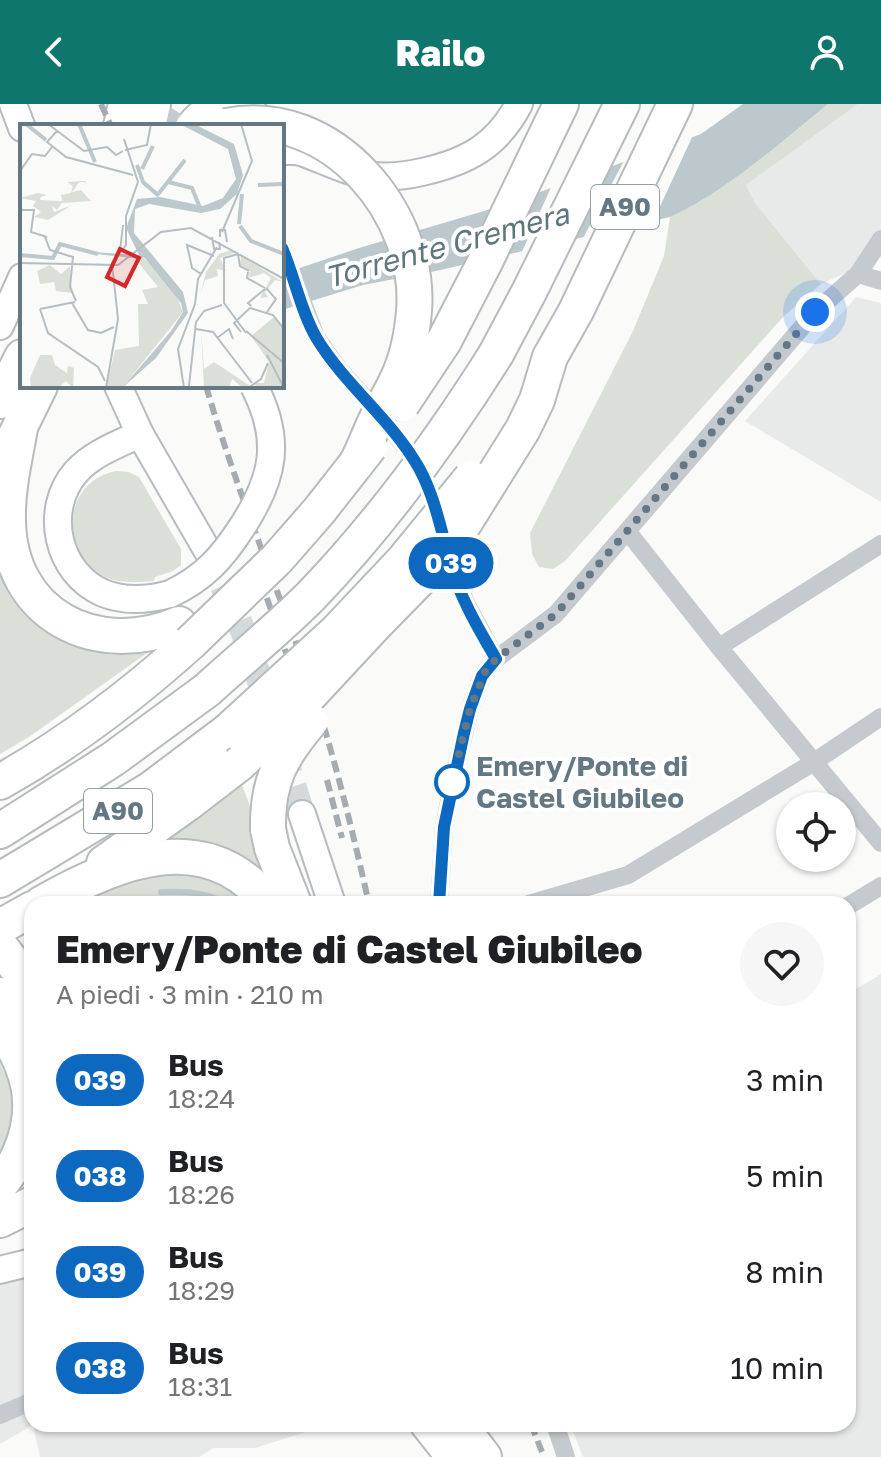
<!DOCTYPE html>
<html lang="it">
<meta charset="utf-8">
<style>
:root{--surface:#fff;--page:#f6f6f6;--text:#202124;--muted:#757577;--accent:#0f766e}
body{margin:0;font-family:"Golos Text",sans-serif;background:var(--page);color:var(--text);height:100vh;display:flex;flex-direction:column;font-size:30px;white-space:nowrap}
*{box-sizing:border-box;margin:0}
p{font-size:26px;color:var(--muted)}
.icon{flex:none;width:44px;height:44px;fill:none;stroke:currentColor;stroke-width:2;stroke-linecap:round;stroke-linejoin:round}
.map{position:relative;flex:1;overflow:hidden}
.sheet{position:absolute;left:24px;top:792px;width:832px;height:536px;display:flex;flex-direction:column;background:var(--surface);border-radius:24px;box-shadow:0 2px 6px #0004}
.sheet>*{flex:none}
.badge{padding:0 16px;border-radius:26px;font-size:28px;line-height:52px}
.fabs{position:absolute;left:776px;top:688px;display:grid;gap:16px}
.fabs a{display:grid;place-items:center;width:80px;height:80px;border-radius:50%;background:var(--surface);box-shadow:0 2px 6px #0004;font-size:40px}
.you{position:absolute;width:40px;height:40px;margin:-20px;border:6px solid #fff;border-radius:50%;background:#1a73e8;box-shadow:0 0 0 12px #1a73e833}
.map>.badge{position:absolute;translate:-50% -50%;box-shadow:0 0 0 4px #fff}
.round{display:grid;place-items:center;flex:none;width:84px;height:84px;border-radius:42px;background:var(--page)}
.summary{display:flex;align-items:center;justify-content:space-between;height:136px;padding:0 32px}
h1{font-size:38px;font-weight:800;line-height:60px}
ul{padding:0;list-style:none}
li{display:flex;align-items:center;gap:24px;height:96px;padding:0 32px}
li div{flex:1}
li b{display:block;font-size:30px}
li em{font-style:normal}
li .badge{min-width:88px;font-weight:700;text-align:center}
header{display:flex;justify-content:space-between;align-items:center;height:104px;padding:0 32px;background:var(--accent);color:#fff;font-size:36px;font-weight:800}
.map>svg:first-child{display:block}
.built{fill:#e8e9e9}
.green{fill:#dae0d7}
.water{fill:#bcc8cc}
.pier{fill:#fafaf8}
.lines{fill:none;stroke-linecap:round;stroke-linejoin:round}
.stream{stroke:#bcc8cc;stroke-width:6}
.street-tunnel{stroke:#d4d9db;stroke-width:18;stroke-dasharray:18 9;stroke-linecap:butt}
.secondary-tunnel{stroke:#d4d9db;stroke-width:26;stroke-dasharray:26 13;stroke-linecap:butt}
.secondary-casing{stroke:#b5bcc1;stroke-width:30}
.highway-casing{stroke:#b6bbbe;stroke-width:38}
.street{stroke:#c5cace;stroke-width:18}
.secondary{stroke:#fff;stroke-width:26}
.highway{stroke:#fff;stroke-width:34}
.rail{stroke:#a4acb2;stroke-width:6;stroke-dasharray:12 6;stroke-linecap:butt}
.secondary-bridge-casing{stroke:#b5bcc1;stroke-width:30;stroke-linecap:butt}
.highway-bridge-casing{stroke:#b6bbbe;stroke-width:38;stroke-linecap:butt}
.secondary-bridge{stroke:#fff;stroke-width:26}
.highway-bridge{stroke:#fff;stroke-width:34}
.line-casing{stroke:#fff;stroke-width:18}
.line{stroke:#0c69bf;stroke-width:12}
.walk{stroke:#647784;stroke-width:8;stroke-dasharray:0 14.4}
.stop-dot{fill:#fff;stroke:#0c69bf;stroke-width:4}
.labels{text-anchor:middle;stroke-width:8;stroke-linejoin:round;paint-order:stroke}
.shield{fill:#fff;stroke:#92a0a9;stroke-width:2}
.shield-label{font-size:26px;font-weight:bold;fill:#647784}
.stop-label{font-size:28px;font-weight:bold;fill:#647784;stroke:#fff;text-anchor:start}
.water-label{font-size:30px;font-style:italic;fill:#5f767d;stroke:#fff}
.inset-river{fill:none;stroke:#bcc8cc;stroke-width:4}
.inset-road{fill:none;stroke:#b5bec3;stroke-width:2}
.view{fill:#d62828;fill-opacity:0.15;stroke:#d62828;stroke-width:4}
.inset-edge{fill:none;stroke:#647784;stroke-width:4}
</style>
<header><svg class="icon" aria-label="back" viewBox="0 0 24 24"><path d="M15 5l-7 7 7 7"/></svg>Railo<svg class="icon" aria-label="person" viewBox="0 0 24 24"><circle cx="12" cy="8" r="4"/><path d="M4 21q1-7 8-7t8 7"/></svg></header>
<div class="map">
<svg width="881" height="1353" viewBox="0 0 881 1353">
<rect width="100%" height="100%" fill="#fafaf8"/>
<!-- built -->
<g class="built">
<polygon points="858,0 881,0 881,153 821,180 755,99 746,81"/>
<polygon points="856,193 881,199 881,398 745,317"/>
<polygon points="881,870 881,1353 583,1353 570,1320 848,1320 848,890"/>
<polygon points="32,1171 32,1320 331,1320 255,1344 213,1344 199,1353 40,1353 33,1321 0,1340 0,1180"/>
</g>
<!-- green -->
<g class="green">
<path d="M828,0H858L746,81L755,99L821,180L783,213L565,457L553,465L539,463L532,450L530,429L633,227L664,152L670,113C726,88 781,38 828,0Z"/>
<path d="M116,367L129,368L139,373L181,445V461L173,467L155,473L154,477C134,479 110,480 94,466C59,435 68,376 116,367Z"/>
<polygon points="0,455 85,544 110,551 147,549 29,633 0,650"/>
<polygon points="241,678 285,796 147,742"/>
<polygon points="157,761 201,764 258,800 84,800 113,782"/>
<path d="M0,959C17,996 15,1004 4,1042L0,1048Z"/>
</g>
<!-- water -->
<path class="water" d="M743,0H828C781,38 726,88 670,113L436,167L363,181L282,206V170L359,144L501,102L701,30Z"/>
<!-- pier -->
<g class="pier">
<polygon points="694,29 651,122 581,138 626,53"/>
<polygon points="610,59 572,140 520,152 553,79"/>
</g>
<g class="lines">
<!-- stream -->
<path class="stream" d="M161,788C185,787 207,788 228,800"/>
<!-- street-tunnel -->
<path class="street-tunnel" d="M376,307C405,339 427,373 439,415"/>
<!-- secondary-tunnel -->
<g class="secondary-tunnel">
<polyline points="207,446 244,529 270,607"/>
<polyline points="282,645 302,710"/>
</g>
<!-- secondary casing -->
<g class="secondary-casing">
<g id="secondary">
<polyline points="13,0 22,24"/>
<path d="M236,0C250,4 258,11 266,22"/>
<path d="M189,22C197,11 205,5 217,0"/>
<path d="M282,47H296L304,49C324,56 346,68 368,71C386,74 405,72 422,68C467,58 497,42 519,0"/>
<polyline points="0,222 22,173"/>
<polyline points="118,282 140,330 207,446"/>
<path d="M140,330C118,340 92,350 76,368C43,406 57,469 103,489C125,498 148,496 170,490"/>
<polyline points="302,710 332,800"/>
<polyline points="0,1166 32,1158"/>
</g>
</g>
<!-- highway casing -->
<g class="highway-casing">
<g id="highway">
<polyline points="121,22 126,0"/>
<polyline points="148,22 153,0"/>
<polyline points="444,237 485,158 561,0"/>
<polyline points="496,250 529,188 622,0"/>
<polyline points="550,253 576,207 675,0"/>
<polyline points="0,297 22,253"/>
<path d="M20,324C15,354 7,385 8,416C9,511 96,555 179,520"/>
<polyline points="10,343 40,282"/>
<path d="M0,678C71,638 130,593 190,539"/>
<polyline points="268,725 272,744 294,800"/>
<polyline points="0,727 113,655 207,586"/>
<polyline points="104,759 187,700 239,660"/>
<polyline points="0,776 151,685 228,627"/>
<path d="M41,800C114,758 207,719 269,800"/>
<polyline points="0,823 32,805"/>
<polyline points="0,842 32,884"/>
<polyline points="0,891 32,926"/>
<path d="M0,919C8,934 18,948 23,964C39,1004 27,1048 0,1081"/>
<polyline points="0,1116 32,1100"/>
<polyline points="428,1320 454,1353"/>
<polyline points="459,1320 484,1353"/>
</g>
</g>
<!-- street -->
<g class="street">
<polyline points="155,0 167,12 183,22"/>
<polyline points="282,144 316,233 338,264 369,299"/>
<polyline points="858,170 881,177"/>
<polyline points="628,428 719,543 881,739"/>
<polyline points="454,469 466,499 496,555"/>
<polyline points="719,543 881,440"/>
<polyline points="439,800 444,723 453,677 470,605 482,572 496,555 556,510 815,208 858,170 881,135"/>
<polyline points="529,800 628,771 814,658 881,613"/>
<polyline points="848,802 881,782"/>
<polyline points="0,1311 32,1297"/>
<polyline points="555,1320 566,1353"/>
</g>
<!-- secondary -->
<use href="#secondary" class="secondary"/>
<!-- highway -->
<use href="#highway" class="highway"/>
<!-- rail -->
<g class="rail">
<polyline points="101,0 111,22"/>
<path d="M206,282C234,378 272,470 305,564C332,642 351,720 369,800"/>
<polyline points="255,460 309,615"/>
<polyline points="327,676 342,734"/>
<polyline points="531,1320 544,1353"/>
</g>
<!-- secondary-bridge casing -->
<g class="secondary-bridge-casing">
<path id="secondary-bridge" d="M170,490C204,474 222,454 242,423C274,374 282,336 254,282"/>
</g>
<!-- highway-bridge casing -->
<g class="highway-bridge-casing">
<g id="highway-bridge">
<path d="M226,22C333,0 422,112 414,207C412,232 407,256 396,278C390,291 382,303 376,316C369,330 364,346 356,360"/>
<polyline points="402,300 444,237"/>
<polyline points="190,539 277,455 319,407 370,342"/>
<path d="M207,586C241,555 278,525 311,492C382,418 442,336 496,250"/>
<polyline points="228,627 337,527 403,457 471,374"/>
<polyline points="239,660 291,611 372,524 447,447 523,325 537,296 550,253"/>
<path d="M268,725C267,677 281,652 311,617"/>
</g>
</g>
<!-- secondary-bridge -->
<use href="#secondary-bridge" class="secondary-bridge"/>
<!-- highway-bridge -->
<use href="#highway-bridge" class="highway-bridge"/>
</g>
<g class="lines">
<!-- line casing -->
<g class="line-casing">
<path id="line" d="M282,144C295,174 301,208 317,235C346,282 392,316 419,364C437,397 442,433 453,468C463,499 480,527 496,555L482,572L470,605L464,629L444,723L439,800"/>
</g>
<!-- line -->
<use href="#line" class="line"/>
<!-- walk -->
<polyline class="walk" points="452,678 470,605 485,568 496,555 556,510 815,208"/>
</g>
<!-- markers -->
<circle class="stop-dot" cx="452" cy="678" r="16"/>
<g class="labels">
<!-- shield labels -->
<g class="shield">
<rect x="591" y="81" width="68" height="44" rx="6"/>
<rect x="84" y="685" width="68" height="44" rx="6"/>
</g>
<g class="shield-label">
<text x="625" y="112">A90</text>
<text x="118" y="716">A90</text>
</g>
<!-- stop labels -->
<g class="stop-label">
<text x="476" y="672">Emery/Ponte di<tspan x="476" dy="32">Castel Giubileo</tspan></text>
</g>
<!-- water labels -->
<g class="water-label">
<text transform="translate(447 142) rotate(-15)" y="10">Torrente Cremera</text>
</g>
</g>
<!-- overview -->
<g transform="translate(20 20)">
<rect width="264" height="264" fill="#fafaf8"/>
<path d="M60,57L52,68L61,66L71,77L42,79L37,86L32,82L34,88L52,81L28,96L14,93L21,88L13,82L16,77L0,74L18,69L27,71L21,73L20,76L42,77L41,71L51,69L53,62L47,58L65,57L66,59ZM211,126L214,127L263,158L255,156L245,168L248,173L240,174L251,154L244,149L228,154L230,147L220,142L221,132L214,129L200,134L206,147L197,145L198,152L185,156L180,171L186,148L199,130ZM122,132L154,165L163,188L102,264H86L95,226L119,222L118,180H128L122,166L138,163L117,137L123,133L107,140ZM30,141L41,150L50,142L52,169L36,167L34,158L20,160L17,147ZM254,193L264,205V264H237L234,259H244L249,238L231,212ZM181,205L184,245L194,238L230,262L223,264L212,255L209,264H184ZM20,231H32L35,241L47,249L48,242L54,244L53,264L46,257L38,264H11L10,254Z" fill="#dae0d7"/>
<path d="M160,0L178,2L214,20L223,51L217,70L200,85L181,89L129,80L115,85L114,109L163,168L168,189L136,234L102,264L151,207L163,188L161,179L124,133L113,134L76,130L72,128L119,131L106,104L117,75L140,73L183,82L203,74L216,55L208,25Z" fill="#bcc8cc"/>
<path class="inset-river" d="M6,0L26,16M59,0L75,38M117,41L123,58L139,72M122,45L133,22M148,58L172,64L180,84M238,61L264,60M139,69L165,36M219,100L222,70M220,102L231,117L264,130M0,131L33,134L40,120L78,130"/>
<path class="inset-road" d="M28,0L64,27L87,23L96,31L103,27M37,7L27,18L46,33L113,51M105,26L127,21L131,0M0,47L12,30L25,32L32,23M0,86H14L11,108L27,113M202,108L232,37L221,0M25,113L30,126L53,133L50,163L56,177M192,113L194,125H200L199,118M200,113V106H205L207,118M100,127L103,101M0,139L98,141L141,108L171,104L264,155M228,148L227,154L245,164M181,150L172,144L167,121L194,132M246,164L256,175L247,188M52,179L68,206L81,209L94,203M231,182L228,179L245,165M230,184L253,191L264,205M20,185L28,209L78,243L85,257M20,185L55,178M176,205L193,208L232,259M226,207L264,239M221,208L214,199L230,184M226,209L204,179V134L218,130L220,142L229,147M197,214L209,205L213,215M247,231L264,264M169,262L176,198L184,187L202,181M86,264L98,195L92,139L106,121V92L118,58L104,15M164,264L158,225L175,180L178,155L197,123M228,264L241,255L248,239"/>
<path class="view" d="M100,125L119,134L105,162L87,153Z"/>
<rect width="264" height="264" class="inset-edge"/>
</g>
</svg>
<div class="fabs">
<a><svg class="icon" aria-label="locate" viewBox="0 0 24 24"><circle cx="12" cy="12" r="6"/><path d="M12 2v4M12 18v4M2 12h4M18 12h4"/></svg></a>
</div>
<div class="you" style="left:815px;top:208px"></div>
<b class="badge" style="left:451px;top:459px;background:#0c69bf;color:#fff">039</b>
<section class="sheet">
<div class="summary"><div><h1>Emery/Ponte di Castel Giubileo</h1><p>A piedi · 3 min · 210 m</p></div><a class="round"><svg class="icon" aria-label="heart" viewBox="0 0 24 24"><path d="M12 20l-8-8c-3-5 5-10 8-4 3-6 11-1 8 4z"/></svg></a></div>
<ul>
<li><span class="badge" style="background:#0c69bf;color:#fff">039</span><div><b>Bus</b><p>18:24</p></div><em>3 min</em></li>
<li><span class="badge" style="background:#0c69bf;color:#fff">038</span><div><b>Bus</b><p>18:26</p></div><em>5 min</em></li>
<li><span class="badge" style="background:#0c69bf;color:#fff">039</span><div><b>Bus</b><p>18:29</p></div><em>8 min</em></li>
<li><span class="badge" style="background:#0c69bf;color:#fff">038</span><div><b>Bus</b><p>18:31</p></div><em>10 min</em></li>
</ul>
</section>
</div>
